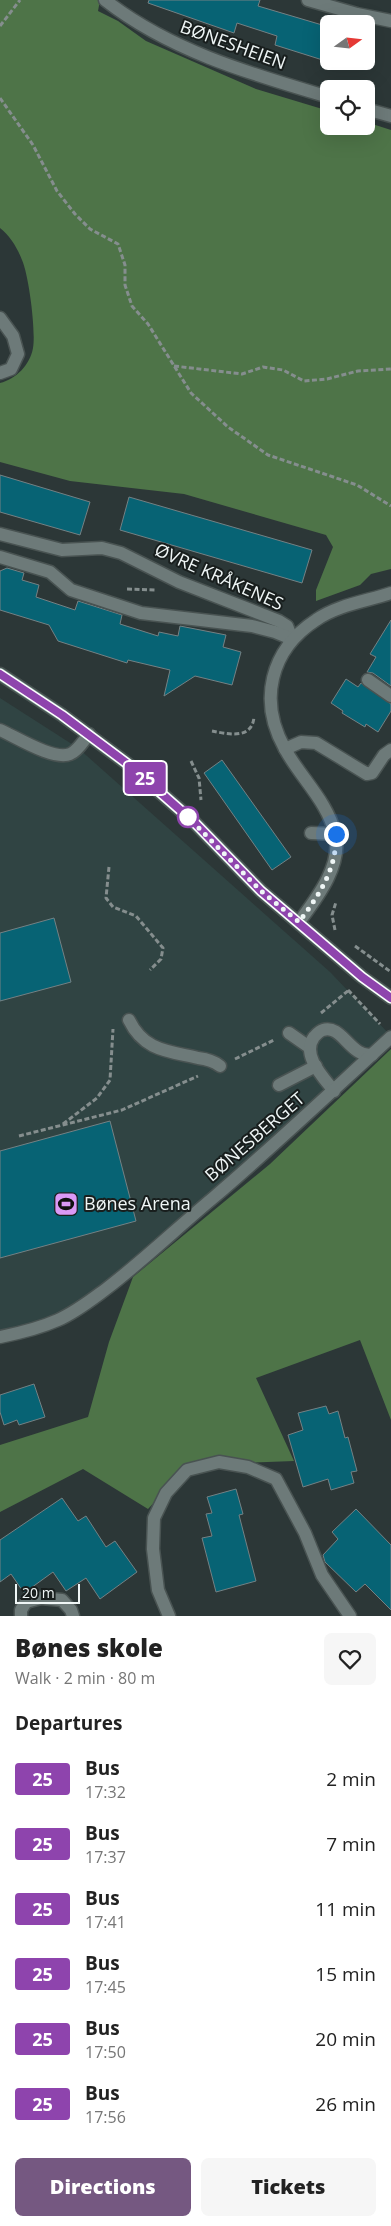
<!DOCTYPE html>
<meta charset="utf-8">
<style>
:root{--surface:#fff;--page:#f6f6f6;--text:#222;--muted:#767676;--accent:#755881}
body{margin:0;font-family:"Open Sans",sans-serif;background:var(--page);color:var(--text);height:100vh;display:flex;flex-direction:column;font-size:19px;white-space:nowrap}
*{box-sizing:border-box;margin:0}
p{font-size:16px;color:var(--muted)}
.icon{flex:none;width:28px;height:28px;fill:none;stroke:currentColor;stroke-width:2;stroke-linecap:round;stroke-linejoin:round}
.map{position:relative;height:1616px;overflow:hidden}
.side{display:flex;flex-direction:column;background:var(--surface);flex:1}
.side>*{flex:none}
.badge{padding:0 10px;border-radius:4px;font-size:18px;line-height:32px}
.needle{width:32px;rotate:75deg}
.tools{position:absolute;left:320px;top:15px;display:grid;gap:10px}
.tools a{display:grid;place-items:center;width:55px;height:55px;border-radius:8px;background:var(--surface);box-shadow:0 5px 20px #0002;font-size:25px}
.scale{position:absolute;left:15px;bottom:12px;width:65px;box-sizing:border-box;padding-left:5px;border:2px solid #eff6f6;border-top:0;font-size:14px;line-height:18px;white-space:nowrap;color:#eff6f6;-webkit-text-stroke:4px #181e1d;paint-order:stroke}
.you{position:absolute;width:25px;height:25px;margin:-12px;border:4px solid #fff;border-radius:50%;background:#1a73e8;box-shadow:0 0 0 8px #1a73e833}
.map>.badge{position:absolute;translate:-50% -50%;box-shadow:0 0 0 2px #fff}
h2{padding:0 15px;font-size:19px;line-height:45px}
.round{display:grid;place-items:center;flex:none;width:52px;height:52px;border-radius:8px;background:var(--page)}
.head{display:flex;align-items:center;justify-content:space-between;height:85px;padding:0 15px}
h1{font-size:24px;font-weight:800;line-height:38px}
.cta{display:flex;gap:10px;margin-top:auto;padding:10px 15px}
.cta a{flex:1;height:58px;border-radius:8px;background:var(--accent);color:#fff;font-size:20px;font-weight:800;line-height:58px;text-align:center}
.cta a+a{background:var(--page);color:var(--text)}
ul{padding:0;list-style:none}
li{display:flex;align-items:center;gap:15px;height:65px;padding:0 15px}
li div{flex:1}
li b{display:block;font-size:19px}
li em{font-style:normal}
li .badge{min-width:55px;font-weight:700;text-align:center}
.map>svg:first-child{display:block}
.built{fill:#304443}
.forest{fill:#4e7448}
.building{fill:#076374;stroke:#748184}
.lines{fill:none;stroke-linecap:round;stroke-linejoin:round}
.lane-casing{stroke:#495352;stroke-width:15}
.street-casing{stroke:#495352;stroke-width:15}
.secondary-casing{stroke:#495352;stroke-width:15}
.path{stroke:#858e8e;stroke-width:3;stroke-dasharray:5 2.5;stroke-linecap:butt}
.lane{stroke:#6d7a79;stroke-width:12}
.street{stroke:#6d7a79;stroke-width:12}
.secondary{stroke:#6f9287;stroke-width:12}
.line-casing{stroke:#fff;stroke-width:11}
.line{stroke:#8e44ad;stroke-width:8}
.walk{stroke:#eff6f6;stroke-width:5;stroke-dasharray:0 9}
.stop-dot{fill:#fff;stroke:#8e44ad;stroke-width:2.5}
.labels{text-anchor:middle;stroke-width:4;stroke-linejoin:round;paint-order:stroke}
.street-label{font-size:18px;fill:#eff6f6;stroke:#181e1d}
.poi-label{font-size:18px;fill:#eff6f6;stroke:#181e1d;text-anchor:start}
</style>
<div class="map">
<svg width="391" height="1616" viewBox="0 0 391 1616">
<rect width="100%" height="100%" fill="#2c3737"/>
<!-- built -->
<polygon class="built" points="0,698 78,748 330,972 391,1036 85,1304 0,1336"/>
<!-- forest -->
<g class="forest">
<path d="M0,0H100L98,11L118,21L146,41L256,89L329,111V126H366V122L391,130V569L371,574L360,585L316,601V590L333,547L326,535L184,494L70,481L0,462V383C16,379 30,365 33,348C36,331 29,276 22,260C17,247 10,236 0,228Z"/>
<polygon points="391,1049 391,1420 360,1340 256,1378 294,1461 189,1465 148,1509 83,1469 0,1512 0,1445 88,1417 109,1342 133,1277 270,1164"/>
</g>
<!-- building -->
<g class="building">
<polygon points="149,0 260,0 258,6 329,27 329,62 275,45 277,36 237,23 234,33 148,3"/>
<polygon points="0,475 90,502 80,535 0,512"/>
<polygon points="129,497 312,550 302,583 120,530"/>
<polygon points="7,568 24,573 22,580 39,585 36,597 75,610 78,601 122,615 120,624 158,636 159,632 178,636 180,626 226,635 223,647 241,652 232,685 195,676 164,696 170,670 128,660 127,663 58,641 49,625 0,610 0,571"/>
<polygon points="391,620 391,686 373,673 367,672 376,657 370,654"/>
<polygon points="346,679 358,687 361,683 391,704 391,711 378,732 366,724 365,727 342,713 343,711 331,703"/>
<polygon points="222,760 291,857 272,870 204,773"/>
<polygon points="54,918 71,982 0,1001 0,933"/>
<polygon points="110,1121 136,1221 0,1258 0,1151"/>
<polygon points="34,1384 45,1417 19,1425 17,1420 4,1425 0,1412 0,1395"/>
<polygon points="326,1406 329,1414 338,1411 345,1438 348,1437 357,1471 351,1472 354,1483 331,1490 328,1479 303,1487 288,1435 303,1430 298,1413"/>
<polygon points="236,1489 243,1514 239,1515 256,1581 216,1592 202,1538 212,1536 206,1514 212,1513 207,1497"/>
<polygon points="62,1498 78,1521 86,1516 106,1547 115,1541 137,1572 100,1599 86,1578 66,1591 53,1572 24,1593 11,1574 0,1582 0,1540"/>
<polygon points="356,1509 391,1545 391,1610 365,1584 356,1592 325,1562 323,1555 338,1539 332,1532"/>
</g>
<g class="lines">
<!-- lane casing -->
<g class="lane-casing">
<g id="lane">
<polyline points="308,0 357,14 391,21"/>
<polyline points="0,534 62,550 102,548 121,553 179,582 279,621 287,626 292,639"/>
<polyline points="0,557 50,572 71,590 141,613 252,626 275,632 292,639"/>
<polyline points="368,680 391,696"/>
<path d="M0,730C16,737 54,761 70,754C78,751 84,740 89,734"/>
<polyline points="285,749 301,742 316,743 367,774 372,773 384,755 391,750"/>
<polyline points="311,833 336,834"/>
<path d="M129,1020C144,1051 168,1051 198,1058C206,1059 214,1061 220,1066"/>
<polyline points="289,1033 309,1047"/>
<polyline points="279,1085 316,1066"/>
<path d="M334,1091C323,1077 301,1055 314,1037C316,1035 319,1031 323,1030C342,1024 350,1057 372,1055"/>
<polyline points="21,1616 21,1610 26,1602 41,1598 62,1600 71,1610 73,1616"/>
</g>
</g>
<!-- street casing -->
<g class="street-casing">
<g id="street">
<path d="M105,0C170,51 251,74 329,97"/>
<polyline points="366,109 391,116"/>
<polyline points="0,318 13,336 18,354 11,369 0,373"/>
<path d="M299,922C316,899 343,865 335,834C328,802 300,777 285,749C258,701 270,650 316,620C337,605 367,601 391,593"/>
<path d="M0,1337C20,1333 40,1328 58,1320C76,1312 91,1300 106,1289C144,1260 177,1228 213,1198C274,1146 332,1091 391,1037"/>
<polyline points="169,1616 158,1590 153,1549 154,1518 166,1493 187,1470 219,1462 248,1467 276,1479 305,1533 322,1575 350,1616"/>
</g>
</g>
<!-- secondary casing -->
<g class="secondary-casing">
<polyline id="secondary" points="0,674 62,715 129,765 195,823 261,891 362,977 391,998"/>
</g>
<!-- path -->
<g class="path">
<polyline points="0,26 20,0"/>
<polyline points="0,98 33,145 57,191 75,214 90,229 118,244 125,265 125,285 132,306 148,324 191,393 228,427 268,455 357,485 391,506"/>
<polyline points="174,366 242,374 263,367 283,370 304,381 327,379 358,371 391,369"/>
<polyline points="127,589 156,590"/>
<path d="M212,731C228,734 252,740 254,717"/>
<polyline points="191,761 199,778 201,800"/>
<polyline points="109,867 106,898 113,907 136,916 163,948 161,959 150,970"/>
<polyline points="335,930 332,915 336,902"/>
<polyline points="355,946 391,972"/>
<polyline points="348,990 380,1024"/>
<polyline points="321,1013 349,990"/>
<polyline points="235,1059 274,1040"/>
<polyline points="63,1124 97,1098 110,1080 113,1029"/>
<polyline points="19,1136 122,1110 198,1076"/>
</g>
<!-- lane -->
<use href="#lane" class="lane"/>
<!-- street -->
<use href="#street" class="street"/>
<!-- secondary -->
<use href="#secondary" class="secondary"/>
</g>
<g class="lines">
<!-- line casing -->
<g class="line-casing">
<polyline id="line" points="0,674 62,715 129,765 195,823 261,891 362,977 391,998"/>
</g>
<!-- line -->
<use href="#line" class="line"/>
<!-- walk -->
<path class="walk" d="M188,817L184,813L261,891L299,922C319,895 337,869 336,834"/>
</g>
<!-- icons -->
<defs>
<g id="stadium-square" transform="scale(1.25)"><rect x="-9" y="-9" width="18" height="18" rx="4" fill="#db99f6" stroke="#181e1d"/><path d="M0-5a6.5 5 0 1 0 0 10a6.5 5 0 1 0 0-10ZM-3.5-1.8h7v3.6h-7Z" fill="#111"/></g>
</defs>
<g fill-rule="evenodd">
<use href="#stadium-square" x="66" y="1204"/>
</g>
<!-- markers -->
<circle class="stop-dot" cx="188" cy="817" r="10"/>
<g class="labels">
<!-- street labels -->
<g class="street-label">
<text transform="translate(233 45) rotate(20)" y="6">BØNESHEIEN</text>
<text transform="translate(219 577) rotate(24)" y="6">ØVRE KRÅKENES</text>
<text transform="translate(255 1137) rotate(-41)" y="6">BØNESBERGET</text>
</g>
<!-- poi labels -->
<g class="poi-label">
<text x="84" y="1210">Bønes Arena</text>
</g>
</g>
</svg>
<div class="tools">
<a><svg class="needle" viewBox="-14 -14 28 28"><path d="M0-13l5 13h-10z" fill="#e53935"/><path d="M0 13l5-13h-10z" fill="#767676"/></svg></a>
<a><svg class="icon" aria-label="locate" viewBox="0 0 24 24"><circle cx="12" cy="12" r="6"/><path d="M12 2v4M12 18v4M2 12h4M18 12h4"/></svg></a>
</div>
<div class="scale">20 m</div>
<div class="you" style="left:336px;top:834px"></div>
<b class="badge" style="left:145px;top:778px;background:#8e44ad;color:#fff">25</b>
</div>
<section class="side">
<div class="head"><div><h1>Bønes skole</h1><p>Walk · 2 min · 80 m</p></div><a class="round"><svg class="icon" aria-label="heart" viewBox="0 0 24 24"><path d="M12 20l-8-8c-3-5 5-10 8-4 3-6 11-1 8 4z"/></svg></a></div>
<h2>Departures</h2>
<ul>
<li><span class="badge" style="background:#8e44ad;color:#fff">25</span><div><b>Bus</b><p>17:32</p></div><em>2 min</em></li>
<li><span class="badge" style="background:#8e44ad;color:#fff">25</span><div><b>Bus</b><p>17:37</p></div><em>7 min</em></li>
<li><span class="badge" style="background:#8e44ad;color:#fff">25</span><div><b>Bus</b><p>17:41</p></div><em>11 min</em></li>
<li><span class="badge" style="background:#8e44ad;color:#fff">25</span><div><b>Bus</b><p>17:45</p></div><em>15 min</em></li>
<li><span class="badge" style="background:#8e44ad;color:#fff">25</span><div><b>Bus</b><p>17:50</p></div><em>20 min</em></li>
<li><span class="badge" style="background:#8e44ad;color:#fff">25</span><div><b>Bus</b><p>17:56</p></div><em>26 min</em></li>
</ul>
<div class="cta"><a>Directions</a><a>Tickets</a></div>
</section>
